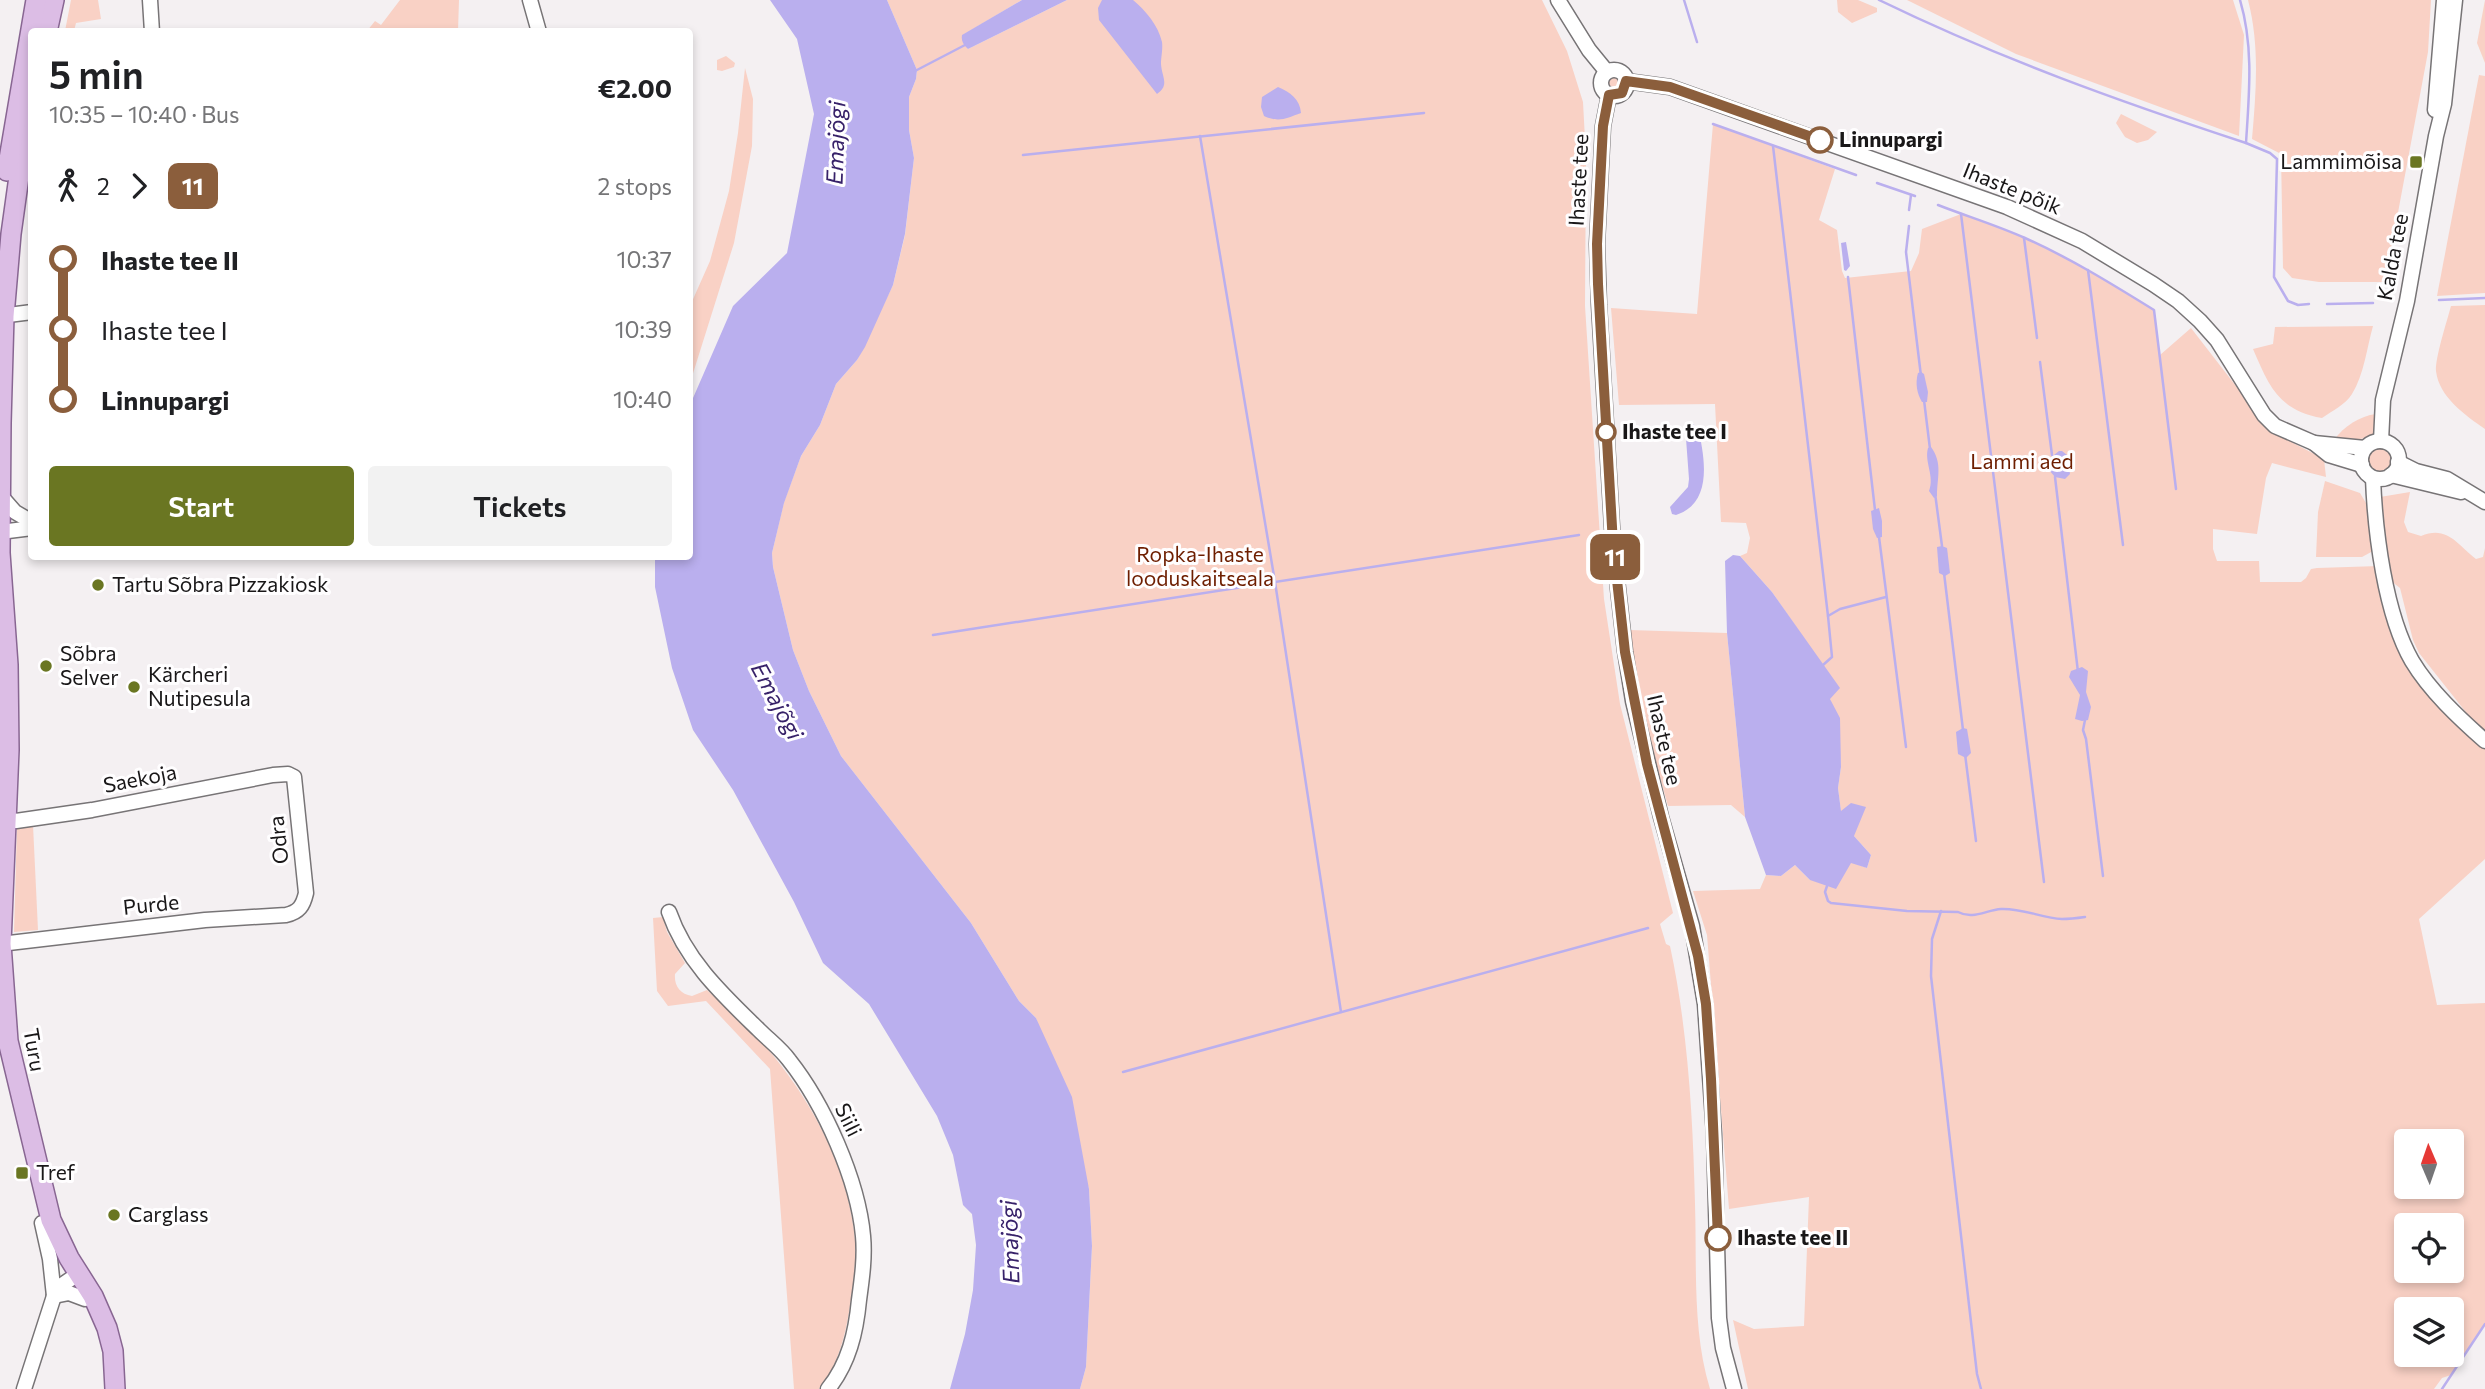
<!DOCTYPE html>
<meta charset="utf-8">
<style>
:root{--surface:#fff;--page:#f2f2f2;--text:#202124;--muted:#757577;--accent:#6a7622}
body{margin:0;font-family:Commissioner,sans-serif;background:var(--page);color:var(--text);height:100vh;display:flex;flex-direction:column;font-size:26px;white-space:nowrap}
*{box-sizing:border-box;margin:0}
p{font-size:23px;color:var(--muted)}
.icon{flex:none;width:38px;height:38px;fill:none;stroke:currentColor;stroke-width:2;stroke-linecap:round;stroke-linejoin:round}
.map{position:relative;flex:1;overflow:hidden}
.details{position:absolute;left:28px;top:28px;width:665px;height:532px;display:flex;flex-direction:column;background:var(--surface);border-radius:7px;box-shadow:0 4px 10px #0003}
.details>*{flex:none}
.badge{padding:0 14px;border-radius:10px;font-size:24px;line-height:46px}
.needle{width:46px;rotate:358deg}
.controls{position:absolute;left:2394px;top:1129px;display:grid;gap:14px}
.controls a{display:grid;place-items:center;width:70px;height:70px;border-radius:7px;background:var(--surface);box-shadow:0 4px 10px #0003;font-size:35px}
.map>.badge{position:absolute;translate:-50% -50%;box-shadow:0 0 0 4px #fff}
.legs{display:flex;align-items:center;gap:10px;height:77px;padding:0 21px;font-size:23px}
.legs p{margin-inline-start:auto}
.head{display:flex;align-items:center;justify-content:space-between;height:119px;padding:0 21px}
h1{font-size:38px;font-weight:600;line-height:52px}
.primary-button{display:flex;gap:14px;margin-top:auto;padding:14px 21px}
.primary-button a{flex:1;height:80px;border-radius:7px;background:var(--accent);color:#fff;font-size:28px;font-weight:600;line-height:80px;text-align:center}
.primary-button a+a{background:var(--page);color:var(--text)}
ul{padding:0 21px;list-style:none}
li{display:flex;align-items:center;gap:24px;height:70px;font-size:26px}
li i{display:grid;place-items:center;width:10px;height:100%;margin:0 9px;background:currentColor}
li i::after{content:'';width:18px;height:18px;margin:-9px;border:5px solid;border-radius:50%;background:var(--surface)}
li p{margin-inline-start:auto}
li:first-child i{background:linear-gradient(#0000 50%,currentColor 0)}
li:last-child i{background:linear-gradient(currentColor 50%,#0000 0)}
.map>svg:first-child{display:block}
.green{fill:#f9d1c5;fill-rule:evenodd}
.water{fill:#baafee}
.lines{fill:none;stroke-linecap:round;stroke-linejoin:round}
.stream{stroke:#baafee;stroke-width:2.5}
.minor-casing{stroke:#777476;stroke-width:17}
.major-casing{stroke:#886692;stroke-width:22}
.minor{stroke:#fff;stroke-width:14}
.major{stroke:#dcbde5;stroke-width:19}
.line-1-casing{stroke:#fff;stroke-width:16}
.line-1{stroke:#8b5e3c;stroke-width:10}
.stop-1-dot{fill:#fff;stroke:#8b5e3c;stroke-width:3.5}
.poi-dot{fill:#6a7622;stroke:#fffeff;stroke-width:2.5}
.labels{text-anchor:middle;stroke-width:6;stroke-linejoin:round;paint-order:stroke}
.stop-label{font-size:21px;font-weight:bold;fill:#191718;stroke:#fffeff;text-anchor:start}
.poi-label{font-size:21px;fill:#191718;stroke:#fffeff;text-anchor:start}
.street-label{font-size:21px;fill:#191718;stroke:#fffeff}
.park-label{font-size:21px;fill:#6e1e00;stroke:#fffeff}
.water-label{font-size:23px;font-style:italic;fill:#372169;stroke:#fffeff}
</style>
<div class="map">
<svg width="2485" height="1389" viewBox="0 0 2485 1389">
<rect width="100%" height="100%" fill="#f4f0f2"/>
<!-- green -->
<g class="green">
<polygon points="71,0 98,0 101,19 76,23 74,31 65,31"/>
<polygon points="400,0 459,0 458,31 367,31 375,21 381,25"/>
<path d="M887,0H1022L963,35L968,49L1067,0H1542L1567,51L1583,102L1586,158L1585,306L1604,599L1620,704L1673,913L1660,924L1666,944L1670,946C1688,1030 1693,1118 1695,1204C1697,1265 1692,1330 1710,1389H1080L1086,1367L1092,1246L1089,1189L1036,1018L1019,1001L971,923L841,756L809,691L793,650L773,567L772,553L784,502L801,456L820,425L836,384L857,360L893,285L905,235L914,158L909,130V97L916,79L917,70Z"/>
<polygon points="1837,0 1858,0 1877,8 1877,12 1852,23 1838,12"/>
<polygon points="1907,0 2233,0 2244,35 2239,136 2016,54"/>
<path d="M2248,0H2431L2428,52L2385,282H2319L2292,278L2283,268L2281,154L2252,139C2256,92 2260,46 2248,0Z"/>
<polygon points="2485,0 2485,63 2477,43"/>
<polygon points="726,56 735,63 734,67 722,71 717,70 717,60"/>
<polygon points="745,68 753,99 752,146 734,243 690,383 690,306 710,261 729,191 738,133"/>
<circle cx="1614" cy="82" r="10"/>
<polygon points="2479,75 2485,76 2485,293 2437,296"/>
<polygon points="2121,114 2157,132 2148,140 2137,143 2125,137 2116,123"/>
<path d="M1713,124L1835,169L1819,220L1837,230L1842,271L1845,278L1911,271L1919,253L1922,229L1961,214L2000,228L2042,246L2088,270L2154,310L2160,355L2191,328L2260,417L2278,435L2324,459L2326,477L2272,463L2266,478L2257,534L2213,529V549L2217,561H2259L2260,582H2301L2306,578L2311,569L2317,568L2379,566C2386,594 2392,641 2406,665C2425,698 2457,723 2485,748V859L2419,919L2437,1005L2485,1003V1324L2451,1375L2442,1378L2434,1389H1748L1733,1320L1754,1329L1804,1326L1809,1197L1729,1209L1707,935L1693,891L1760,889L1766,875L1781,876L1795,865L1810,880L1851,862L1867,868L1871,855L1854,836L1841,812L1838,788L1841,767L1839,744L1830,699L1801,634L1772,592L1740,556L1747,553L1750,538L1746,523L1721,522L1715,404L1619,405L1611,308L1697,314ZM2406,1141H2452V1186H2406ZM2406,1225H2452V1270H2406ZM2406,1309H2452V1354H2406Z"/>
<path d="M2485,305V429C2465,415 2439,397 2436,371C2435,358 2447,321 2451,306Z"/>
<path d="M2373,326C2367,347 2364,375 2352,394C2345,405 2332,411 2322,418C2278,410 2269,386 2253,349L2273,344L2275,327Z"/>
<path d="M2376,414L2377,427L2372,436L2349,442L2334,440C2344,426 2360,416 2376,414Z"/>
<circle cx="2379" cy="460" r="13"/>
<polygon points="2325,481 2360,493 2369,508 2373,551 2362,557 2316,557 2318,512"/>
<path d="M2410,492L2404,522L2408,532L2421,536C2447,525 2457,544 2476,559L2483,557L2485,548V741L2474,731L2465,711L2419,653L2413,640L2400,588L2386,577L2374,498Z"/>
<polygon points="1629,630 1727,633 1745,817 1731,805 1668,806 1647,731"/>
<polygon points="33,825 38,930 14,932 17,827"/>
<path d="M663,917L667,932L685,963L675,974C674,986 680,994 692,996L707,990C727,1008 747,1026 765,1046C809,1096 846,1164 854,1231C857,1254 854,1277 851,1300C846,1332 840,1363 819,1389H794L770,1069L706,1001L668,1006L657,991L653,918Z"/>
</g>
<!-- water -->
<g class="water">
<polygon points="770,0 887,0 917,70 916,79 909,97 909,130 914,158 905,234 893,285 865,347 857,360 836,384 820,425 801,456 784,503 772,553 773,567 793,650 809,691 841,756 971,923 1019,1001 1036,1018 1072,1097 1089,1189 1092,1246 1086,1367 1080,1389 950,1389 965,1334 973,1290 976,1245 972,1214 963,1205 953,1155 937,1116 869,1004 823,963 794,902 733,790 693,730 672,668 655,587 655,557 690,556 690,405 733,306 787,253 814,114 797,39"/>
<path d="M1022,0H1067L968,49C964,45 961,42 962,35Z"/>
<path d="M1102,0H1133C1146,11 1158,25 1162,42C1163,49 1161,57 1161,64C1162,78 1170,85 1157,94L1099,20L1098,8Z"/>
<path d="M1278,87C1290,92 1300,99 1301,113C1287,118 1279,123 1264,116L1261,107L1262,97Z"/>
<polygon points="1846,242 1850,266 1846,271 1844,270 1841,243"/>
<path d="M1921,372L1924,374L1928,392L1927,402H1922C1917,394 1915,383 1918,373Z"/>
<path d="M1693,424L1698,428C1705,458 1713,503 1676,515L1672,514L1670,507L1688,487L1689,479L1685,425Z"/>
<path d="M1931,447C1943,463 1937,478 1937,496L1934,498L1929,491C1935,476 1924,462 1928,448Z"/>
<polygon points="2059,451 2062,451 2067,455 2070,474 2065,479 2055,477 2049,470 2049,459"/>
<polygon points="1879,508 1882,521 1882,537 1877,538 1873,529 1871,511"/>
<polygon points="1942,546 1947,548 1950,573 1945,576 1939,573 1937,547"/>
<polygon points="1733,555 1740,556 1772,592 1840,688 1830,699 1840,718 1841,767 1838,788 1841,811 1851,803 1866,807 1854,836 1871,855 1867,868 1851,863 1836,889 1810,880 1795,865 1781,876 1766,875 1745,817 1727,633 1725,561"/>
<polygon points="2082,667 2088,671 2086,692 2091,707 2088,720 2082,721 2075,719 2080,695 2069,677 2071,671"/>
<polygon points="1963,728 1967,729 1971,753 1966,758 1958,754 1956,732"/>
</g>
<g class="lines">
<!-- stream -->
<g class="stream">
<polyline points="1684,0 1697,42"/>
<path d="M1879,0C1998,58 2121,102 2246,143"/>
<path d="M2240,0C2254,47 2249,95 2246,143L2270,153L2277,159L2274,277L2288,301L2298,305L2309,304"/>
<polyline points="915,71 965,45"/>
<polyline points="1713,124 1856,175"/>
<polyline points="1200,136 1275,582 1341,1012"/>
<polyline points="1773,146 1828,616"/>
<polyline points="1023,155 1424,113"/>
<polyline points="1877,183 1915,196"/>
<path d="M1938,205C1966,216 1996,225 2025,238C2070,258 2112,284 2154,310L2176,489"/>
<polyline points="1909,210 1911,195"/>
<polyline points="1961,214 2044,882"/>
<polyline points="1909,226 1906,252 1921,376"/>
<polyline points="2024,238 2037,338"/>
<polyline points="2088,270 2123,545"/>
<polyline points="1848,277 1875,510"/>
<polyline points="2439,300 2485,298"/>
<polyline points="2327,304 2373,303"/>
<polyline points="2040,362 2052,455"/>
<polyline points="1924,400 1930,449"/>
<polyline points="2055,477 2078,672"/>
<polyline points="1935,493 1942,546"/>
<polyline points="1879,537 1906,747"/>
<polyline points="1944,573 1963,730"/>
<polyline points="933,635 1579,535"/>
<polyline points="1823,665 1832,657 1828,616 1840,609 1886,597"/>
<polyline points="2085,720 2083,730 2086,739 2103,876"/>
<polyline points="1965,754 1976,841"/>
<path d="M1827,886L1825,892L1828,901L1831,903L1907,911L1958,912C1973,920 1986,910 2001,909C2022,908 2042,918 2062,919C2070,919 2078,918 2085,917"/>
<polyline points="1941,911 1932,939 1931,976 1977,1374 1981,1389"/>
<polyline points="1123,1072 1648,928"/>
<polyline points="2442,1389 2485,1324"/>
</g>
<!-- minor casing -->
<g class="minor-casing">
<g id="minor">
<polyline points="150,0 152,32"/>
<polyline points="530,0 539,32"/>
<polyline points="1558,0 1589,50 1607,72"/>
<circle cx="1614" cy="83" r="13"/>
<polyline points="1626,81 1670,87 2007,207 2082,241 2153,284 2178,301 2200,321 2217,340 2264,415 2275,426 2314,443 2329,455 2362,465"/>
<polyline points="1609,95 1603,126 1597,244 1599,305 1613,544 1625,651 1633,701 1661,817 1692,926 1705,1004 1714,1134 1719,1318 1723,1348 1734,1389"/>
<polyline points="2435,110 2444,0"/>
<polyline points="0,316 32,312"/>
<polyline points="2381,441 2383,400 2407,301 2436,136 2444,104 2455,0"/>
<circle cx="2380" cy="460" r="19"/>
<polyline points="2314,443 2365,448"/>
<polyline points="2398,462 2416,471 2447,479 2485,502"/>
<polyline points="2391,475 2461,492"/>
<path d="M2373,478C2375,532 2385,614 2412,661C2430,691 2459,718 2485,741"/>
<polyline points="1,496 15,512 32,522"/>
<polyline points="0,532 32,528"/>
<path d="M0,818L16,821L92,810L273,775L288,774L294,777L306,893C303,906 299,912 286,915L205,920L0,944"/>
<path d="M669,912C686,961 723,995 759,1030C769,1040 781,1049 789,1060C824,1104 858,1180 863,1236C865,1257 862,1278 859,1300C856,1332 849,1363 828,1389"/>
<polyline points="42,1223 50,1259 54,1296"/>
<polyline points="54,1296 69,1293 85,1299"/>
<polyline points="24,1389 54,1296 59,1287 78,1274"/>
</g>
</g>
<!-- major casing -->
<g class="major-casing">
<g id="major">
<polyline points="47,32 54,0"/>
<polyline points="32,110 22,155 11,234 4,316 1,423 0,553 8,665 9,750 1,944 8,1041 51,1220 69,1258 93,1296 107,1328 113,1351 115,1389"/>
<polyline points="7,171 36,0"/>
</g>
</g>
<!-- minor -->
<use href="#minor" class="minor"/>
<!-- major -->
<use href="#major" class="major"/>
</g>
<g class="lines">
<!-- line-1 casing -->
<g class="line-1-casing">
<polyline id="line-1" points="1718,1238 1711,1079 1706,1004 1698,956 1647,764 1625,652 1613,544 1598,284 1597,244 1603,126 1609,95 1622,93 1626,81 1670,87 1820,140"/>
</g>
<!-- line-1 -->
<use href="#line-1" class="line-1"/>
</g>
<!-- markers -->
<g class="stop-1-dot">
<circle cx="1820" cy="140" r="12"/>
<circle cx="1606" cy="432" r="9"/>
<circle cx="1718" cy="1238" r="12"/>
</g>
<g class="poi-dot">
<rect x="2409" y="155" width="14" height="14" rx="3.5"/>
<circle cx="98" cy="585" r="7"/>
<circle cx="46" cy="666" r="7"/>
<circle cx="134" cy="687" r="7"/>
<rect x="15" y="1166" width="14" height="14" rx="3.5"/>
<circle cx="114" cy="1215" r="7"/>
</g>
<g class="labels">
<!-- stop labels -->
<g class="stop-label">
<text x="1839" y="147">Linnupargi</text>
<text x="1622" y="439">Ihaste tee I</text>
<text x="1737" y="1245">Ihaste tee II</text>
</g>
<!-- poi labels -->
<g class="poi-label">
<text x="2402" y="169" text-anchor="end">Lammimõisa</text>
<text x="112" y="592">Tartu Sõbra Pizzakiosk</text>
<text x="60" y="661">Sõbra<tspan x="60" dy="24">Selver</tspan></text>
<text x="148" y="682">Kärcheri<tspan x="148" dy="24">Nutipesula</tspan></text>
<text x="36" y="1180">Tref</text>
<text x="128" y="1222">Carglass</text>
</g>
<!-- street labels -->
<g class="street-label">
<text transform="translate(1579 180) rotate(-87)" y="7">Ihaste tee</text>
<text transform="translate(2012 189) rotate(22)" y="7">Ihaste põik</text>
<text transform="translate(2393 257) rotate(-79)" y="7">Kalda tee</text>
<text transform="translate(1664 740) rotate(77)" y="7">Ihaste tee</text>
<text transform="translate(140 779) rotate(-11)" y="7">Saekoja</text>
<text transform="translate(279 840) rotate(-96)" y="7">Odra</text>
<text transform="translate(151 905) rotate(-6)" y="7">Purde</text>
<text transform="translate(34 1050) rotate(80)" y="7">Turu</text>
<text transform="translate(848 1120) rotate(64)" y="7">Siili</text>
</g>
<!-- park labels -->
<g class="park-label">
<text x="2022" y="469">Lammi aed</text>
<text x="1200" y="562">Ropka-Ihaste<tspan x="1200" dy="24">looduskaitseala</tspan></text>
</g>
<!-- water labels -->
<g class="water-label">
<text transform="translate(836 143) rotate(-88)" y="8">Emajõgi</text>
<text transform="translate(777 701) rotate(62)" y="8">Emajõgi</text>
<text transform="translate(1010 1242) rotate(-92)" y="8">Emajõgi</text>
</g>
</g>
</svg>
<div class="controls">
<a><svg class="needle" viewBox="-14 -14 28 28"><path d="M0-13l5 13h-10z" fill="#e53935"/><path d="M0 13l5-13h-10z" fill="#757577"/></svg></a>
<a><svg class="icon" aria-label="locate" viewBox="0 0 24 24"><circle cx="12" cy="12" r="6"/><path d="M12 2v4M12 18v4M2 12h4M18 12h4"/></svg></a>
<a><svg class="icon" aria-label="layers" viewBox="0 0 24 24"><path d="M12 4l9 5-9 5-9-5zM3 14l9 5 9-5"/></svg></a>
</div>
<b class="badge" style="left:1615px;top:557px;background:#8b5e3c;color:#fff">11</b>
<section class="details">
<div class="head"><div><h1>5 min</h1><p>10:35 – 10:40 · Bus</p></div><b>€2.00</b></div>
<div class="legs"><svg class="icon" aria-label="walk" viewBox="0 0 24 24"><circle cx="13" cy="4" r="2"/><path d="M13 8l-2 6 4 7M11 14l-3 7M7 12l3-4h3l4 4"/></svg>2<svg class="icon" aria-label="forward" viewBox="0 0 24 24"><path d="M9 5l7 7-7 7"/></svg><b class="badge" style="background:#8b5e3c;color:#fff">11</b><p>2 stops</p></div>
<ul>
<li><i style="color:#8b5e3c"></i><b>Ihaste tee II</b><p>10:37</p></li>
<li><i style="color:#8b5e3c"></i><span>Ihaste tee I</span><p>10:39</p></li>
<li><i style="color:#8b5e3c"></i><b>Linnupargi</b><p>10:40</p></li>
</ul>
<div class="primary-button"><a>Start</a><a>Tickets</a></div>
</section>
</div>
